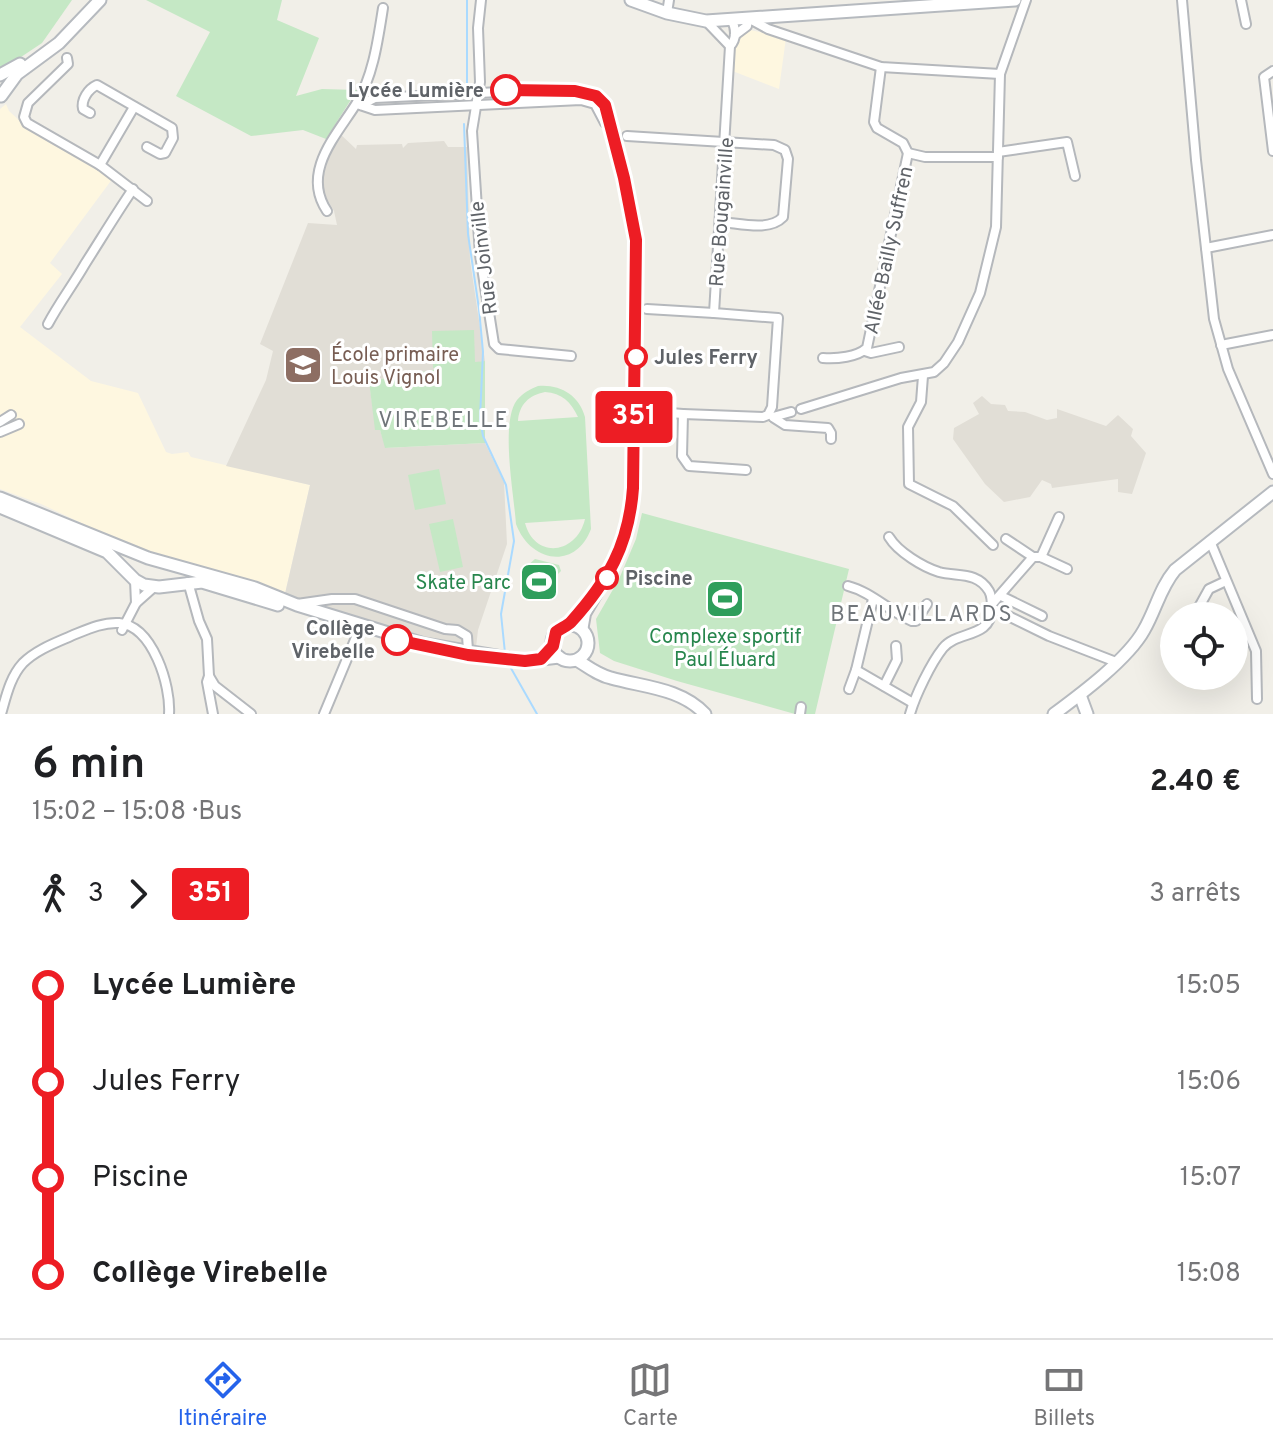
<!DOCTYPE html>
<html lang="fr">
<meta charset="utf-8">
<style>
:root{--surface:#fff;--page:#f6f6f6;--text:#202124;--muted:#757577;--line:#e0e0e0;--accent:#2563eb}
body{margin:0;font-family:Overpass,sans-serif;background:var(--page);color:var(--text);height:100vh;display:flex;flex-direction:column;font-size:30px;white-space:nowrap}
*{box-sizing:border-box;margin:0}
p{font-size:26px;color:var(--muted)}
.icon{flex:none;width:44px;height:44px;fill:none;stroke:currentColor;stroke-width:2;stroke-linecap:round;stroke-linejoin:round}
.map{position:relative;height:714px;overflow:hidden}
.side{display:flex;flex-direction:column;background:var(--surface);flex:1}
.side>*{flex:none}
.badge{padding:0 16px;border-radius:6px;font-size:28px;line-height:52px}
.tools{position:absolute;left:1160px;top:602px;display:grid;gap:16px}
.tools a{display:grid;place-items:center;width:88px;height:88px;border-radius:50%;background:var(--surface);box-shadow:0 8px 32px #0002;font-size:40px}
.map>.badge{position:absolute;translate:-50% -50%;box-shadow:0 0 0 4px #fff}
.legs{display:flex;align-items:center;gap:12px;height:88px;padding:0 32px;font-size:26px}
.legs p{margin-inline-start:auto}
.summary{display:flex;align-items:center;justify-content:space-between;height:136px;padding:0 32px}
h1{font-size:44px;font-weight:600;line-height:60px}
ul{padding:0 32px;list-style:none}
li{display:flex;align-items:center;gap:28px;height:96px;font-size:30px}
li i{display:grid;place-items:center;width:12px;height:100%;margin:0 10px;background:currentColor}
li i::after{content:'';width:20px;height:20px;margin:-10px;border:6px solid;border-radius:50%;background:var(--surface)}
li p{margin-inline-start:auto}
li:first-child i{background:linear-gradient(#0000 50%,currentColor 0)}
li:last-child i{background:linear-gradient(currentColor 50%,#0000 0)}
.tab-bar{display:flex;justify-content:space-around;align-items:center;height:112px;border-top:2px solid var(--line);background:var(--surface);font-size:22px;color:var(--muted)}
.tab-bar a{display:grid;justify-items:center;gap:4px}
.tab-bar .current{color:var(--accent)}
.map>svg:first-child{display:block}
.commercial{fill:#fef7e0}
.education{fill:#e1ded6}
.green{fill:#c5e8c5;fill-rule:evenodd}
.lines{fill:none;stroke-linecap:round;stroke-linejoin:round}
.stream{stroke:#aadaff;stroke-width:2}
.street-casing{stroke:#b5b8bc;stroke-width:12}
.secondary-casing{stroke:#b6babf;stroke-width:15}
.street{stroke:#fff;stroke-width:8}
.secondary{stroke:#fff;stroke-width:11}
.line-1-casing{stroke:#fff;stroke-width:18}
.line-1{stroke:#ed1d24;stroke-width:12}
.stop-1-dot{fill:#fff;stroke:#ed1d24;stroke-width:4}
.labels{text-anchor:middle;stroke-width:6;stroke-linejoin:round;paint-order:stroke}
.stop-label{font-size:20px;font-weight:bold;fill:#5f6368;stroke:#fff;text-anchor:end}
.street-label{font-size:20px;fill:#5f6368;stroke:#fff}
.education-label{font-size:20px;fill:#785e54;stroke:#fff;text-anchor:start}
.leisure-label{font-size:20px;fill:#27864d;stroke:#fff;text-anchor:end}
.neighbourhood-label{font-size:22px;letter-spacing:2px;fill:#70757a;stroke:#fff}
</style>
<div class="map">
<svg width="1273" height="714" viewBox="0 0 1273 714">
<rect width="100%" height="100%" fill="#f1efe8"/>
<!-- commercial -->
<g class="commercial">
<polygon points="737,27 786,38 779,89 730,70"/>
<polygon points="6,104 9,111 22,123 48,142 113,178 50,263 62,274 20,327 91,381 138,393 166,452 172,454 188,452 191,457 310,485 284,598 139,550 41,504 0,489 0,109"/>
</g>
<!-- education -->
<g class="education">
<polygon points="337,131 356,149 357,145 402,144 403,148 408,143 444,141 448,147 467,147 470,260 485,361 369,381 376,430 380,430 386,448 485,443 504,482 507,544 478,630 476,647 432,643 284,598 310,485 226,466 266,380 273,351 260,344 308,223 337,225 334,211 321,189 330,144"/>
<polygon points="982,396 991,404 1005,405 1008,411 1025,412 1047,420 1057,418 1057,409 1106,426 1118,415 1133,429 1131,436 1146,453 1132,494 1118,492 1118,479 1052,488 1051,484 1042,480 1030,497 1004,502 985,484 953,439 954,428 979,414 973,403"/>
</g>
<!-- green -->
<g class="green">
<polygon points="0,0 72,0 42,43 0,71"/>
<polygon points="146,0 282,0 277,20 319,38 296,96 322,89 357,90 326,139 303,130 251,136 176,96 210,32"/>
<polygon points="474,330 475,362 485,361 485,443 385,448 380,430 375,430 369,381 439,369 433,368 432,331"/>
<path d="M538,386C560,384 579,395 585,417L591,529C575,571 530,562 516,524C514,495 500,422 517,400C523,393 530,389 538,386ZM545,392C562,393 571,402 578,417L518,421C519,405 529,395 545,392ZM585,519C577,554 535,560 525,523Z"/>
<polygon points="439,469 446,504 415,510 408,475"/>
<polygon points="642,513 849,569 815,714 795,714 677,681 614,661 600,653 596,619 619,579 636,539"/>
<polygon points="453,519 463,567 440,572 429,524"/>
<polygon points="535,559 559,565 561,571 535,597 531,594 526,567"/>
</g>
<g class="lines">
<!-- stream -->
<g class="stream">
<polyline points="467,84 467,0"/>
<polyline points="464,124 468,234 479,309 483,352 480,418 483,436 506,485 514,541 501,614 505,653"/>
<polyline points="508,663 537,714"/>
</g>
<!-- street casing -->
<g class="street-casing">
<g id="street">
<polyline points="481,0 478,28 480,82 472,131 480,255 494,344 499,349 571,356"/>
<polyline points="1182,0 1196,160 1214,319 1228,369 1273,474"/>
<polyline points="1241,0 1246,24"/>
<polyline points="667,13 669,0"/>
<path d="M731,20C736,27 737,39 730,46L714,313L778,318L772,407L768,415L763,417L683,414L682,456L689,466L746,470"/>
<polyline points="706,21 730,46"/>
<polyline points="735,35 747,26 748,18 768,29 881,67 1000,74"/>
<polyline points="67,58 68,64 28,103 24,117 27,123 100,165 147,201"/>
<polyline points="881,67 874,122 877,128 903,143 908,153 925,157 998,157"/>
<polyline points="1273,71 1264,77 1273,151"/>
<polyline points="360,105 375,110 581,100 595,104 605,123"/>
<polyline points="361,105 375,98 561,89 590,94 605,105 624,178 636,240 633,488 623,543 607,578 586,614 583,631"/>
<path d="M90,113L83,109C81,100 88,89 97,85L172,128L173,138L165,153L160,154L147,147"/>
<path d="M627,136L774,145L785,150L788,159L783,217C769,232 739,223 720,222"/>
<polyline points="998,152 1067,142 1075,176"/>
<polyline points="100,165 134,107"/>
<path d="M327,211C301,172 336,136 356,104C373,77 378,40 383,8"/>
<polyline points="1206,248 1273,235"/>
<polyline points="647,309 714,313"/>
<path d="M48,324C59,303 73,285 85,264C101,239 116,214 133,189"/>
<polyline points="1221,345 1273,335"/>
<polyline points="865,351 871,353 899,347"/>
<path d="M823,358C837,359 857,357 867,348L908,153"/>
<polyline points="923,376 921,402 908,427 909,484 953,506 993,545"/>
<polyline points="801,409 901,378 934,372 944,363 958,342 980,293 996,227 1000,74 1026,0"/>
<polyline points="645,411 683,414"/>
<polyline points="773,417 791,412"/>
<polyline points="774,418 785,425 828,428 831,433 831,439"/>
<polyline points="0,422 11,415"/>
<polyline points="0,432 19,424"/>
<path d="M889,537C898,552 923,567 939,572C957,577 977,571 989,591C992,596 992,603 992,609C990,639 958,630 943,648C931,663 915,696 910,714"/>
<polyline points="1006,539 1033,557"/>
<polyline points="1210,541 1256,651 1257,699"/>
<polyline points="1041,557 1059,517"/>
<polyline points="135,580 136,603"/>
<polyline points="188,582 199,621 207,639 209,676 215,686 251,714"/>
<path d="M848,586C871,592 889,611 912,621H916L927,604"/>
<polyline points="1001,596 1042,616"/>
<polyline points="873,599 856,670 913,703"/>
<polyline points="297,604 332,599 355,599 445,629 457,630 467,636 468,650"/>
<polyline points="992,604 1033,557 1041,557 1067,569"/>
<polyline points="992,608 1049,636 1116,662"/>
<polyline points="1194,616 1209,589 1226,581"/>
<polyline points="569,625 593,597"/>
<polyline points="122,630 136,603 154,587"/>
<polyline points="209,676 207,682 213,714"/>
<polyline points="884,686 897,660 896,646"/>
<polyline points="849,689 856,670"/>
<path d="M1,714C6,697 10,677 23,663C36,650 55,643 71,636C86,630 102,622 119,623C153,626 171,686 169,714"/>
<polyline points="324,714 359,630"/>
<polyline points="800,714 801,707"/>
</g>
</g>
<!-- secondary casing -->
<g class="secondary-casing">
<g id="secondary">
<polyline points="631,0 667,13 706,21 1015,0"/>
<polyline points="0,75 20,64"/>
<polyline points="1,96 17,74 59,43 100,0"/>
<polyline points="0,498 148,558 255,588 297,605 424,644 525,661 559,657"/>
<polyline points="0,507 107,552 135,580 144,585 159,587 202,582 278,605"/>
<circle cx="570" cy="643" r="18"/>
<path d="M577,660C588,667 598,675 611,678C643,687 681,688 705,714"/>
<polyline points="1080,695 1087,714"/>
<path d="M1054,714C1081,694 1128,659 1144,630C1156,609 1160,588 1175,570L1273,492"/>
</g>
</g>
<!-- street -->
<use href="#street" class="street"/>
<!-- secondary -->
<use href="#secondary" class="secondary"/>
</g>
<g class="lines">
<!-- line-1 casing -->
<g class="line-1-casing">
<path id="line-1" d="M397,640L468,655L525,661L541,659L553,646L556,632C561,628 567,626 571,622C608,581 629,545 633,488L636,240L624,178L605,105L596,96L575,91L506,90"/>
</g>
<!-- line-1 -->
<use href="#line-1" class="line-1"/>
</g>
<!-- icons -->
<defs>
<g id="school-square" transform="scale(2)"><rect x="-9" y="-9" width="18" height="18" rx="4" fill="#8d6e63" stroke="#fff"/><path d="M0-5L7-2L0 1L-7-2ZM-4 1L0 2.5L4 1V4Q0 6-4 4Z" fill="#fff"/></g>
<g id="stadium-square" transform="scale(2)"><rect x="-9" y="-9" width="18" height="18" rx="4" fill="#2e9e5b" stroke="#fff"/><path d="M0-5a6.5 5 0 1 0 0 10a6.5 5 0 1 0 0-10ZM-3.5-1.8h7v3.6h-7Z" fill="#fff"/></g>
</defs>
<g fill-rule="evenodd">
<use href="#school-square" x="303" y="365"/>
<use href="#stadium-square" x="539" y="582"/>
<use href="#stadium-square" x="725" y="599"/>
</g>
<!-- markers -->
<g class="stop-1-dot">
<circle cx="506" cy="90" r="14"/>
<circle cx="636" cy="357" r="10"/>
<circle cx="607" cy="578" r="10"/>
<circle cx="397" cy="640" r="14"/>
</g>
<g class="labels">
<!-- stop labels -->
<g class="stop-label">
<text x="484" y="97">Lycée Lumière</text>
<text x="654" y="364" text-anchor="start">Jules Ferry</text>
<text x="625" y="585" text-anchor="start">Piscine</text>
<text x="375" y="635">Collège<tspan x="375" dy="23">Virebelle</tspan></text>
</g>
<!-- street labels -->
<g class="street-label">
<text transform="translate(721 212) rotate(-86)" y="7">Rue Bougainville</text>
<text transform="translate(888 250) rotate(-78)" y="7">Allée Bailly Suffren</text>
<text transform="translate(483 258) rotate(-97)" y="7">Rue Joinville</text>
</g>
<!-- education labels -->
<g class="education-label">
<text x="331" y="361">École primaire<tspan x="331" dy="23">Louis Vignol</tspan></text>
</g>
<!-- leisure labels -->
<g class="leisure-label">
<text x="511" y="589">Skate Parc</text>
<text x="725" y="643" text-anchor="middle">Complexe sportif<tspan x="725" dy="23">Paul Éluard</tspan></text>
</g>
<!-- neighbourhood labels -->
<g class="neighbourhood-label">
<text x="444" y="427">VIREBELLE</text>
<text x="922" y="621">BEAUVILLARDS</text>
</g>
</g>
</svg>
<div class="tools">
<a><svg class="icon" aria-label="locate" viewBox="0 0 24 24"><circle cx="12" cy="12" r="6"/><path d="M12 2v4M12 18v4M2 12h4M18 12h4"/></svg></a>
</div>
<b class="badge" style="left:634px;top:417px;background:#ed1d24;color:#fff">351</b>
</div>
<section class="side">
<div class="summary"><div><h1>6 min</h1><p>15:02 – 15:08 · Bus</p></div><b>2.40 €</b></div>
<div class="legs"><svg class="icon" aria-label="walk" viewBox="0 0 24 24"><circle cx="13" cy="4" r="2"/><path d="M13 8l-2 6 4 7M11 14l-3 7M7 12l3-4h3l4 4"/></svg>3<svg class="icon" aria-label="forward" viewBox="0 0 24 24"><path d="M9 5l7 7-7 7"/></svg><b class="badge" style="background:#ed1d24;color:#fff">351</b><p>3 arrêts</p></div>
<ul>
<li><i style="color:#ed1d24"></i><b>Lycée Lumière</b><p>15:05</p></li>
<li><i style="color:#ed1d24"></i><span>Jules Ferry</span><p>15:06</p></li>
<li><i style="color:#ed1d24"></i><span>Piscine</span><p>15:07</p></li>
<li><i style="color:#ed1d24"></i><b>Collège Virebelle</b><p>15:08</p></li>
</ul>
</section>
<nav class="tab-bar">
<a class="current"><svg class="icon" aria-label="directions" viewBox="0 0 24 24"><path d="M12 3l9 9-9 9-9-9zM9 14v-3h6M13 9l2 2-2 2"/></svg>Itinéraire</a>
<a><svg class="icon" aria-label="map" viewBox="0 0 24 24"><path d="M3 6l6-2 6 2 6-2v14l-6 2-6-2-6 2zM9 4v14M15 6v14"/></svg>Carte</a>
<a><svg class="icon" aria-label="tickets" viewBox="0 0 24 24"><path d="M3 7h18v10H3zM15 7v10"/></svg>Billets</a>
</nav>
